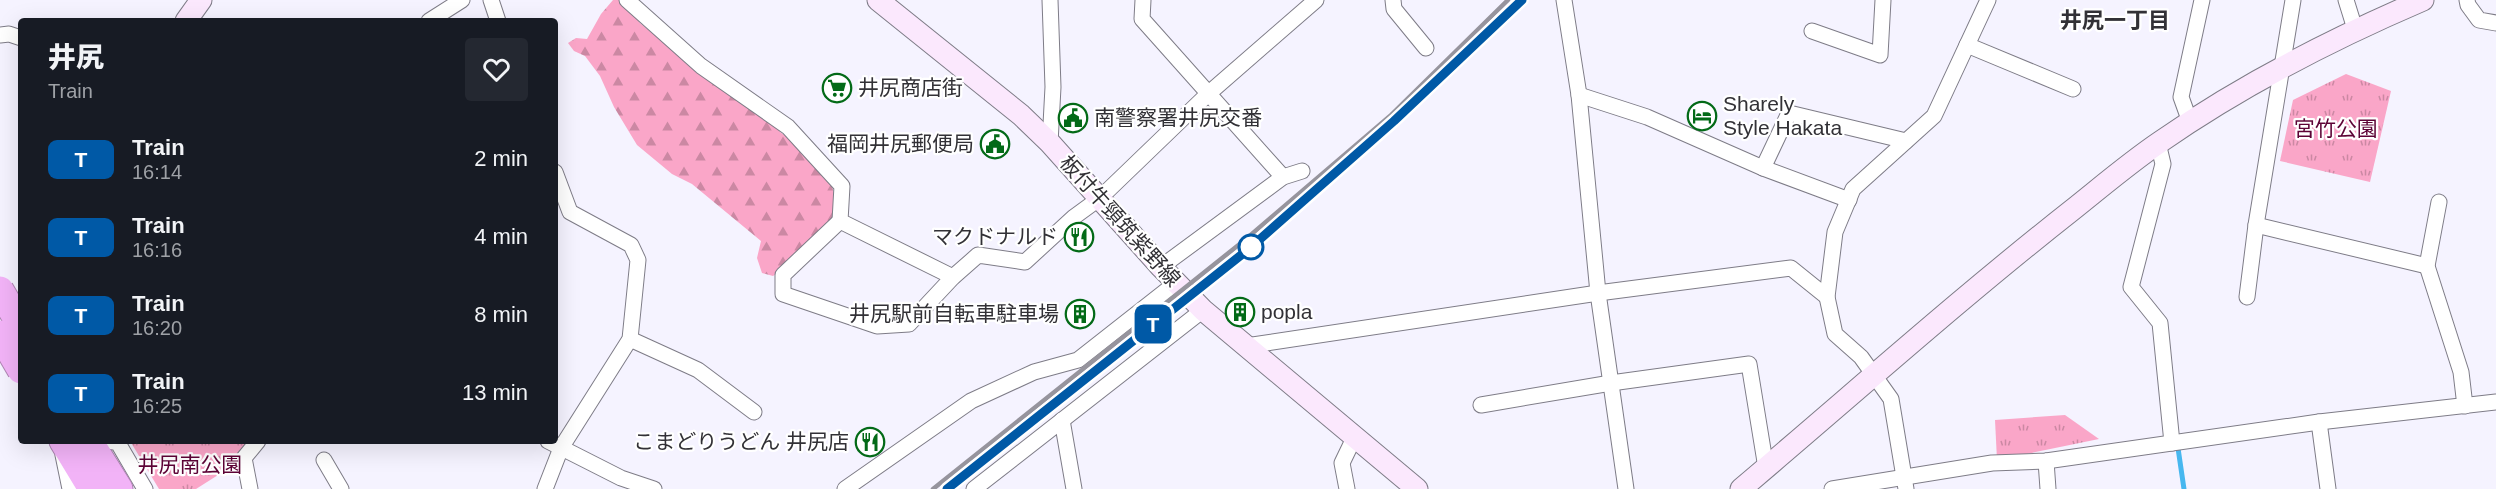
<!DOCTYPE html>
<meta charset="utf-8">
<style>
:root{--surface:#171b24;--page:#242831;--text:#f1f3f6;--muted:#9ea1a6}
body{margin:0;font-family:Arial,"Noto Sans JP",sans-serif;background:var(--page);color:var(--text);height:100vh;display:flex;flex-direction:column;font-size:22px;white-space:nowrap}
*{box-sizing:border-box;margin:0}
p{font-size:20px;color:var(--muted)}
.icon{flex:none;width:33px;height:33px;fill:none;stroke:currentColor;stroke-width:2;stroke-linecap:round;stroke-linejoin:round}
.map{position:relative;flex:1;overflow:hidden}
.side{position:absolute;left:18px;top:18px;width:540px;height:426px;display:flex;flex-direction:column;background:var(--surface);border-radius:6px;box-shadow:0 6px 24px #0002}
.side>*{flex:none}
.badge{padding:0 12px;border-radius:9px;font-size:21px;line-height:39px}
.map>.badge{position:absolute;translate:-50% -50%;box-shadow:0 0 0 3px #fff}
.round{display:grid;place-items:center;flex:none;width:63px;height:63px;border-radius:6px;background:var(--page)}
.summary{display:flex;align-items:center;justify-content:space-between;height:102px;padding:0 30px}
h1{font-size:28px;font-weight:800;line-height:45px}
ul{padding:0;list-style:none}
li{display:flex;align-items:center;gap:18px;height:78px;padding:0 30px}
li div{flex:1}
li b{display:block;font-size:22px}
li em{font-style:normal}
li .badge{min-width:66px;font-weight:700;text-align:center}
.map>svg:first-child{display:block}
.forest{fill:url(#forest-firs)}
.park{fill:url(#park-tufts)}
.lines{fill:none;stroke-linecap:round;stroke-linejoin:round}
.stream{stroke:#47b7ef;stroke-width:5}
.street-casing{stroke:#7e7c87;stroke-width:17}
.secondary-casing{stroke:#7e7c87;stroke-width:23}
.highway-casing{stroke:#af86b3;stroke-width:29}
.street{stroke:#fff;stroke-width:15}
.secondary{stroke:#fbe8fd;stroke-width:21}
.highway{stroke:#f2b3f7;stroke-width:27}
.rail{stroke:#96949d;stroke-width:4.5}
.highway-bridge-casing{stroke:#af86b3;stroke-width:29;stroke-linecap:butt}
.highway-bridge{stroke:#f2b3f7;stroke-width:27}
.line-casing{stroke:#fff;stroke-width:14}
.line{stroke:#0059a6;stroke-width:9}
.stop-dot{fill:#fff;stroke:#0059a6;stroke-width:3}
.labels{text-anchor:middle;stroke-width:4.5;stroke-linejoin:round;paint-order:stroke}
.poi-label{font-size:21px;fill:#323136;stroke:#fff;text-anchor:start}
.park-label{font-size:21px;fill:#5d0336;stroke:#fff}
.street-label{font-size:21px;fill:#323136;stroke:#fff}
.neighbourhood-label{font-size:22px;font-weight:bold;fill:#323136;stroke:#fff}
</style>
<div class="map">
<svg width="2496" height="489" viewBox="0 0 2496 489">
<defs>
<pattern id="forest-firs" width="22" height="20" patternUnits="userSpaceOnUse" patternTransform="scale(1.5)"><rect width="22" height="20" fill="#faa6c8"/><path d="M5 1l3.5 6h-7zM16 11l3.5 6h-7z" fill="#cb88a3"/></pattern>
<pattern id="park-tufts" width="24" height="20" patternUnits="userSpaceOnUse" patternTransform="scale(1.5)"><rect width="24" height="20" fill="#faa6c8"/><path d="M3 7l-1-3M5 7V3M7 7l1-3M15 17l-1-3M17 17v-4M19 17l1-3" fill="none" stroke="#cb88a3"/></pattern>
</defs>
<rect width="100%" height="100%" fill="#f5f3ff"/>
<!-- forest -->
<polygon class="forest" points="613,0 622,0 640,23 662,41 777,126 780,132 795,143 830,179 835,197 833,219 788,266 773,276 762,273 757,258 761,241 692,184 672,174 637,145 614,107 600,76 585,56 574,51 568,43 576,38 587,39 601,14"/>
<!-- park -->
<g class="park">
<polygon points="2346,74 2391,91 2370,182 2280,161 2293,100"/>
<polygon points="2065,415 2099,439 1997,460 1995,420"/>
<polygon points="130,441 249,441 237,463 196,489 159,489"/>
</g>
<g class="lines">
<!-- stream -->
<polyline class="stream" points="2178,448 2184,489"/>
<!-- street casing -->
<g class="street-casing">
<g id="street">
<polyline points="491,0 498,21"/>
<polyline points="627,0 701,66 788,127 842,186 840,221 953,277"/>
<polyline points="1050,0 1053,87 1050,143"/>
<polyline points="1143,0 1142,19 1283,177"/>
<polyline points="1393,0 1394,9 1426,48"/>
<polyline points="1564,0 1579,95 1598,293 1626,489"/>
<polyline points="2346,0 2355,29"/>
<polyline points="2467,0 2468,5 2479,20 2496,23"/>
<polyline points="429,21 462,0"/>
<polyline points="1812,31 1880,55 1883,0"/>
<polyline points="0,35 9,34 21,38"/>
<polyline points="1967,45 2073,89"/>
<polyline points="1579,95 1647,117 1763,168 1849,200"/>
<polyline points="2190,122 2181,97 2202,0"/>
<polyline points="2158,143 2163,164 2131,287 2160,323 2172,443"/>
<polyline points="1763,168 1789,113 1906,141"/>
<polyline points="2439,202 2427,266 2461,372 2465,406"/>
<polyline points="840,221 783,275 783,294 877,326 909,324 953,277 978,255 1025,262 1074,217 1100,198 1208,94 1316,0"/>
<polyline points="2256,225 2427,266"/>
<polyline points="1161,267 1283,177 1302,171"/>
<polyline points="2247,297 2256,225 2293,0"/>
<polyline points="630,339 698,370 754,412"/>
<polyline points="1246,346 1598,293 1791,268 1827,297"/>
<polyline points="1481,405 1611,383 1749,364 1766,468"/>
<polyline points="1062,420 1074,489"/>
<polyline points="2319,422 2328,489"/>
<polyline points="108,441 118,443 145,489"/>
<polyline points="548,441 621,478 654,489"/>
<polyline points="63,455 70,489"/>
<polyline points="324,460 341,489"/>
<polyline points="2046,461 2048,489"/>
<polyline points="250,489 244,458 258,441"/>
<polyline points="545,489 561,448 630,339 638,260 631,245 570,212 555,172"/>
<polyline points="845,489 971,401 1034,372 1078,360 1176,283"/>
<polyline points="974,489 1203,310"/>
<polyline points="1347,489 1342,463 1355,436"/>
<polyline points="1832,489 1992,463 2046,461 2319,422 2496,402"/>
<polyline points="1906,489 1891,399 1861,357 1835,334 1827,297 1835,232 1853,189 1934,116 1988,0"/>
</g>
</g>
<!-- secondary casing -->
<g class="secondary-casing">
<g id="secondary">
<polyline points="878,0 1021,115 1050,143 1161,267 1203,310 1417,489"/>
<polyline points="186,21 201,0"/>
<path d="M1741,489C1851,396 1958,300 2071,211C2100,188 2129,163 2160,142C2242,85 2332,39 2423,0"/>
</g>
</g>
<!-- highway casing -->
<g class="highway-casing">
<g id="highway">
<polyline points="63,441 92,489"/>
<polyline points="89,441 119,489"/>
</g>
</g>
<!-- street -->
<use href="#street" class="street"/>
<!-- secondary -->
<use href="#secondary" class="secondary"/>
<!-- highway -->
<use href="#highway" class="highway"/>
<!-- rail -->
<g class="rail">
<polyline points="1492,28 1522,0"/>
<polyline points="1221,270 1286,216"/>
<polyline points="933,489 1246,239 1390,116 1508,0"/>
<polyline points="947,489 1163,316"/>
</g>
<!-- highway-bridge casing -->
<g class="highway-bridge-casing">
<g id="highway-bridge">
<polyline points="0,290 21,326"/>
<polyline points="0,334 21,370"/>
</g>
</g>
<!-- highway-bridge -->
<use href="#highway-bridge" class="highway-bridge"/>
</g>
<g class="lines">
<!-- line casing -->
<g class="line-casing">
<polyline id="line" points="947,489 1250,248 1394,121 1522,0"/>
</g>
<!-- line -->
<use href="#line" class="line"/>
</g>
<!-- icons -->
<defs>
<g id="supermarket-ring" transform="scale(1.5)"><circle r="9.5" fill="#fff" stroke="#036a17" stroke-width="1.5"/><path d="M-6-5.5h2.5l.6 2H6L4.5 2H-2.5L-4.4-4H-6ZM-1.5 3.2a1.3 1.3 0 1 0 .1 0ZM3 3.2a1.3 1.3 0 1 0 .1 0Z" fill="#036a17"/></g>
<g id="hotel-ring" transform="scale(1.5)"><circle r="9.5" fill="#fff" stroke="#036a17" stroke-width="1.5"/><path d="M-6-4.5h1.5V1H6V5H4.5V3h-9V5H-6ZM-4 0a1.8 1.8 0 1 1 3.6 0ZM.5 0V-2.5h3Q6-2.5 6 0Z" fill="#036a17"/></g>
<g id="civic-ring" transform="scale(1.5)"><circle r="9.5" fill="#fff" stroke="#036a17" stroke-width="1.5"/><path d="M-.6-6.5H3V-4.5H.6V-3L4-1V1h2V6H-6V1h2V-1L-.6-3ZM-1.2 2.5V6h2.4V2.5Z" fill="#036a17"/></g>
<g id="restaurant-ring" transform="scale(1.5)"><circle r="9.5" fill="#fff" stroke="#036a17" stroke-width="1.5"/><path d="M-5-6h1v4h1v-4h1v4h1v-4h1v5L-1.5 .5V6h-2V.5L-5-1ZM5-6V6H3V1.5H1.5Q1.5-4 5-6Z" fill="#036a17"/></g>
<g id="building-ring" transform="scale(1.5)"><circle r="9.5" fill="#fff" stroke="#036a17" stroke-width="1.5"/><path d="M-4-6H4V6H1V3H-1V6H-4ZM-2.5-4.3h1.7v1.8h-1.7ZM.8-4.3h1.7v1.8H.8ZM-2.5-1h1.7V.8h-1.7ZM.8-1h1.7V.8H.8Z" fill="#036a17"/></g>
</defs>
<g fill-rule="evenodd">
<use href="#supermarket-ring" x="837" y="88"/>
<use href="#hotel-ring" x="1702" y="116"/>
<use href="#civic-ring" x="1073" y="118"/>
<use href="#civic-ring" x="995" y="144"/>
<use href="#restaurant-ring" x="1079" y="237"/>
<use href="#building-ring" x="1240" y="312"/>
<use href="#building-ring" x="1080" y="314"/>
<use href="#restaurant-ring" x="870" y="442"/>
</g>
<!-- markers -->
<circle class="stop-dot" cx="1251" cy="247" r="12"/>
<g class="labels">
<!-- poi labels -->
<g class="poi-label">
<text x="858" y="95">井尻商店街</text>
<text x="1723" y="111">Sharely<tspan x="1723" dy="24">Style Hakata</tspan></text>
<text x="1094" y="125">南警察署井尻交番</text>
<text x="974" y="151" text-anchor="end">福岡井尻郵便局</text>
<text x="1058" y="244" text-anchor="end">マクドナルド</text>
<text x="1261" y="319">popla</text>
<text x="1059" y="321" text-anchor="end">井尻駅前自転車駐車場</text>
<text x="849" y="449" text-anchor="end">こまどりうどん 井尻店</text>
</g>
<!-- park labels -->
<g class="park-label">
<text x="2336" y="136">宮竹公園</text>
<text x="190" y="472">井尻南公園</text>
</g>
<!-- street labels -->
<g class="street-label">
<text transform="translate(1120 221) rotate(48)" y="7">板付牛頸筑紫野線</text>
</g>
<!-- neighbourhood labels -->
<g class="neighbourhood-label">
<text x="2115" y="28">井尻一丁目</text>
</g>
</g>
</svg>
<b class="badge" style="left:1153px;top:324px;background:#0059a6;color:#fff">T</b>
<section class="side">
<div class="summary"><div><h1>井尻</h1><p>Train</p></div><a class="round"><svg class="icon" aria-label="heart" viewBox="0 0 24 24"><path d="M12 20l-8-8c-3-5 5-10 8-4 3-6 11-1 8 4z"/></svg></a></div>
<ul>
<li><span class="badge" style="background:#0059a6;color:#fff">T</span><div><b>Train</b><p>16:14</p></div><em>2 min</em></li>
<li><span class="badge" style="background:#0059a6;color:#fff">T</span><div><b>Train</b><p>16:16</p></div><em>4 min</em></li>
<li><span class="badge" style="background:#0059a6;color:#fff">T</span><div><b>Train</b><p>16:20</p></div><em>8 min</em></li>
<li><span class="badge" style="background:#0059a6;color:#fff">T</span><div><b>Train</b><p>16:25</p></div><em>13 min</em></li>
</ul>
</section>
</div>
